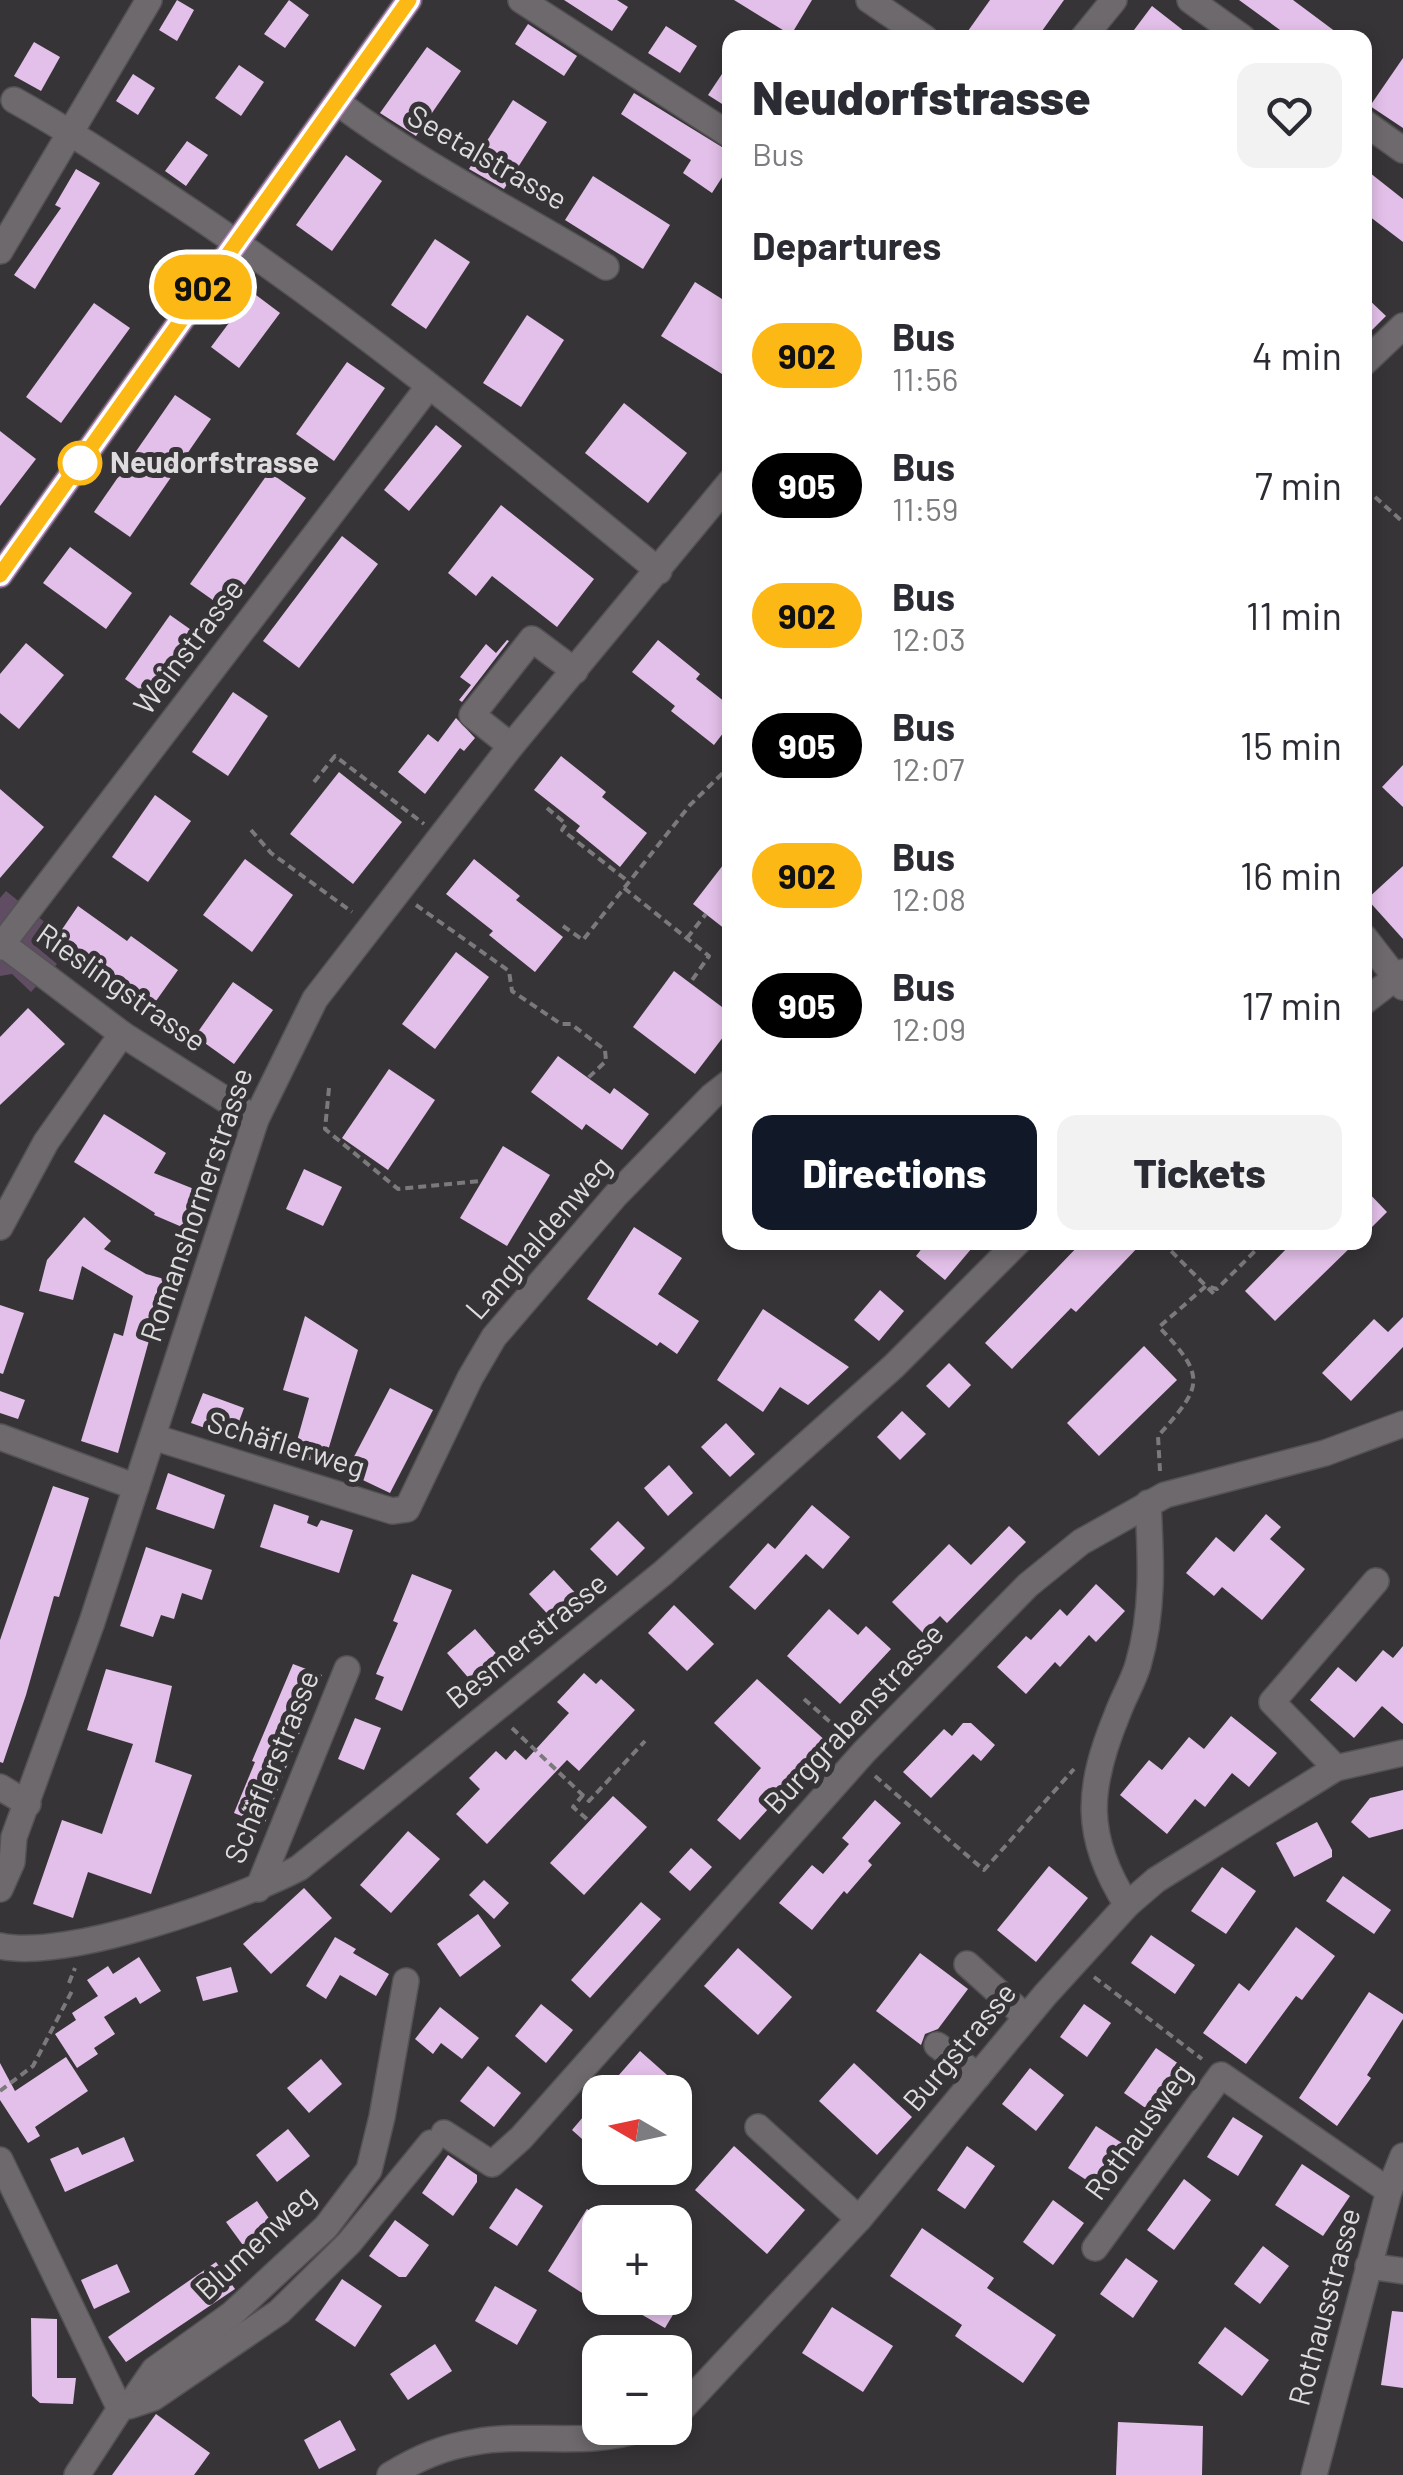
<!DOCTYPE html>
<meta charset="utf-8">
<style>
:root{--surface:#fff;--page:#f2f2f3;--text:#2b2b33;--muted:#7c7c81;--accent:#111827}
body{margin:0;font-family:Barlow,sans-serif;background:var(--page);color:var(--text);height:100vh;display:flex;flex-direction:column;font-size:38px;white-space:nowrap}
*{box-sizing:border-box;margin:0}
p{font-size:32px;color:var(--muted)}
.icon{flex:none;width:55px;height:55px;fill:none;stroke:currentColor;stroke-width:2;stroke-linecap:round;stroke-linejoin:round}
.map{position:relative;flex:1;overflow:hidden}
.panel{position:absolute;left:722px;top:30px;width:650px;height:1220px;display:flex;flex-direction:column;background:var(--surface);border-radius:20px;box-shadow:0 5px 15px #0003}
.panel>*{flex:none}
.badge{padding:0 20px;border-radius:32px;font-size:35px;line-height:65px}
.needle{width:65px;rotate:279deg}
.buttons{position:absolute;left:582px;top:2075px;display:grid;gap:20px}
.buttons a{display:grid;place-items:center;width:110px;height:110px;border-radius:20px;background:var(--surface);box-shadow:0 5px 15px #0003;font-size:50px}
.map>.badge{position:absolute;translate:-50% -50%;box-shadow:0 0 0 5px #fff}
h2{padding:0 30px;font-size:38px;line-height:90px}
.round{display:grid;place-items:center;flex:none;width:105px;height:105px;border-radius:20px;background:var(--page)}
.summary{display:flex;align-items:center;justify-content:space-between;height:170px;padding:0 30px}
h1{font-size:48px;font-weight:800;line-height:75px}
.button{display:flex;gap:20px;margin-top:auto;padding:20px 30px}
.button a{flex:1;height:115px;border-radius:20px;background:var(--accent);color:#fff;font-size:40px;font-weight:800;line-height:115px;text-align:center}
.button a+a{background:var(--page);color:var(--text)}
ul{padding:0;list-style:none}
li{display:flex;align-items:center;gap:30px;height:130px;padding:0 30px}
li div{flex:1}
li b{display:block;font-size:38px}
li em{font-style:normal}
li .badge{min-width:110px;font-weight:700;text-align:center}
.map>svg:first-child{display:block}
.green{fill:#604d63}
.building{fill:#e3c0e9}
.lines{fill:none;stroke-linecap:round;stroke-linejoin:round}
.minor-casing{stroke:#545254;stroke-width:28}
.major-casing{stroke:#545254;stroke-width:28}
.path{stroke:#7b797c;stroke-width:4;stroke-dasharray:8 5;stroke-linecap:butt}
.minor{stroke:#6d696d;stroke-width:25}
.major{stroke:#b685bf;stroke-width:25}
.line-casing{stroke:#fff;stroke-width:22}
.line{stroke:#fcb814;stroke-width:15}
.stop-dot{fill:#fff;stroke:#fcb814;stroke-width:5}
.labels{text-anchor:middle;stroke-width:10;stroke-linejoin:round;paint-order:stroke}
.street-label{font-size:30px;fill:#dedcde;stroke:#373438}
.stop-label{font-size:30px;font-weight:bold;fill:#dedcde;stroke:#373438;text-anchor:start}
</style>
<div class="map">
<svg width="1403" height="2475" viewBox="0 0 1403 2475">
<rect width="100%" height="100%" fill="#373438"/>
<!-- green -->
<polygon class="green" points="6,891 47,924 33,944 57,964 31,992 12,974 0,976 0,898"/>
<!-- building -->
<g class="building">
<polygon points="177,0 194,10 177,41 159,30"/>
<polygon points="289,0 309,15 285,48 264,34"/>
<polygon points="564,0 617,0 628,7 612,31"/>
<polygon points="734,0 812,0 791,35"/>
<polygon points="990,0 1064,0 1037,38 963,38"/>
<polygon points="1239,0 1293,0 1344,38 1291,38"/>
<polygon points="1152,6 1193,38 1128,38"/>
<polygon points="528,24 577,56 564,76 515,44"/>
<polygon points="666,26 697,46 680,73 648,53"/>
<polygon points="34,42 60,57 41,91 14,76"/>
<polygon points="427,47 461,71 416,136 380,113"/>
<polygon points="1403,58 1403,128 1370,106"/>
<polygon points="730,62 730,109 708,95"/>
<polygon points="239,65 264,82 241,116 215,98"/>
<polygon points="133,74 155,88 138,115 116,101"/>
<polygon points="634,93 730,152 730,165 712,193 683,173 691,160 621,114"/>
<polygon points="513,100 547,122 504,189 469,169"/>
<polygon points="187,141 208,155 186,186 165,171"/>
<polygon points="346,155 382,181 332,251 296,225"/>
<polygon points="76,169 100,183 35,289 14,275 61,208 55,205"/>
<polygon points="1365,169 1403,199 1403,242 1365,213"/>
<polygon points="593,176 670,225 643,269 565,220"/>
<polygon points="435,239 470,262 426,329 391,305"/>
<polygon points="695,282 730,304 730,379 661,336"/>
<polygon points="252,292 280,313 239,368 211,347"/>
<polygon points="1365,296 1386,316 1365,337"/>
<polygon points="94,303 130,328 61,423 26,397"/>
<polygon points="527,315 564,340 521,407 483,383"/>
<polygon points="347,362 385,388 334,461 296,434"/>
<polygon points="175,395 211,419 130,537 94,512"/>
<polygon points="624,403 687,453 648,503 585,453"/>
<polygon points="436,425 462,446 409,511 384,490"/>
<polygon points="0,431 36,459 0,506"/>
<polygon points="269,472 306,498 227,610 190,584"/>
<polygon points="501,505 594,579 557,627 492,576 476,596 448,573"/>
<polygon points="342,536 378,564 299,668 263,641"/>
<polygon points="70,547 132,593 106,629 43,583"/>
<polygon points="170,615 204,639 159,703 125,679"/>
<polygon points="507,640 509,641 462,702 459,700 471,685 460,677 486,644 496,653"/>
<polygon points="658,640 700,674 696,679 730,706 730,724 714,745 671,711 675,706 632,672"/>
<polygon points="26,643 64,675 19,729 0,713 0,674"/>
<polygon points="233,692 268,716 228,776 192,752"/>
<polygon points="456,718 475,738 464,751 460,748 425,794 398,772 428,734 438,742"/>
<polygon points="561,756 606,792 602,797 647,833 620,867 576,831 580,826 534,790"/>
<polygon points="1403,765 1403,807 1382,787"/>
<polygon points="339,772 402,822 353,884 290,834"/>
<polygon points="0,789 44,827 0,878"/>
<polygon points="155,795 191,821 148,882 112,857"/>
<polygon points="730,856 730,933 693,904"/>
<polygon points="245,859 293,895 252,952 203,915"/>
<polygon points="474,859 520,896 516,900 563,937 535,972 489,935 493,931 446,894"/>
<polygon points="1403,866 1403,939 1367,899"/>
<polygon points="78,906 127,941 131,936 178,970 151,1008 102,973 99,977 52,944"/>
<polygon points="456,952 489,977 435,1049 402,1024"/>
<polygon points="674,971 730,1013 730,1028 695,1074 633,1027"/>
<polygon points="233,982 273,1010 234,1064 195,1036"/>
<polygon points="28,1008 65,1044 0,1105 0,1037"/>
<polygon points="558,1056 610,1094 614,1088 649,1114 622,1150 586,1124 582,1130 531,1092"/>
<polygon points="389,1069 435,1100 388,1170 342,1138"/>
<polygon points="104,1114 166,1153 154,1173 204,1193 189,1230 154,1215 155,1213 74,1162"/>
<polygon points="503,1146 550,1175 507,1246 460,1218"/>
<polygon points="304,1169 342,1187 323,1226 286,1209"/>
<polygon points="1365,1189 1387,1212 1365,1234"/>
<polygon points="84,1217 111,1241 104,1249 146,1274 175,1282 163,1329 153,1326 118,1453 81,1441 114,1333 123,1336 133,1296 82,1266 73,1300 39,1291 47,1260"/>
<polygon points="634,1227 682,1258 658,1294 699,1321 677,1354 660,1342 657,1346 587,1299"/>
<polygon points="927,1242 977,1242 945,1280 916,1256"/>
<polygon points="1082,1242 1143,1242 1076,1312 1071,1308 1012,1369 985,1343"/>
<polygon points="1293,1242 1356,1242 1275,1321 1245,1291"/>
<polygon points="880,1290 904,1311 879,1341 854,1320"/>
<polygon points="0,1305 24,1313 3,1374 0,1373"/>
<polygon points="763,1309 849,1367 808,1405 780,1387 763,1412 717,1380"/>
<polygon points="305,1316 358,1350 324,1464 293,1455 309,1398 283,1390"/>
<polygon points="1403,1317 1403,1347 1351,1401 1322,1373 1374,1319 1388,1332"/>
<polygon points="1144,1346 1177,1380 1099,1456 1067,1423"/>
<polygon points="949,1363 971,1385 949,1408 926,1386"/>
<polygon points="390,1388 433,1410 390,1493 346,1472"/>
<polygon points="0,1391 25,1400 18,1419 0,1413"/>
<polygon points="203,1393 244,1408 233,1438 191,1423"/>
<polygon points="902,1411 926,1434 900,1460 877,1437"/>
<polygon points="726,1423 755,1454 730,1477 701,1447"/>
<polygon points="669,1465 693,1493 668,1516 644,1488"/>
<polygon points="168,1473 225,1495 214,1529 156,1509"/>
<polygon points="53,1486 89,1498 59,1597 54,1596 26,1695 3,1763 0,1762 0,1640"/>
<polygon points="274,1504 309,1516 307,1523 317,1527 321,1520 353,1530 339,1573 260,1547"/>
<polygon points="812,1505 850,1537 823,1569 806,1554 755,1610 729,1587 768,1543 775,1549"/>
<polygon points="1266,1514 1281,1527 1270,1539 1305,1569 1262,1620 1222,1587 1214,1596 1186,1573 1216,1537 1234,1552"/>
<polygon points="618,1521 645,1548 617,1576 590,1549"/>
<polygon points="1009,1526 1026,1542 947,1623 940,1616 923,1633 892,1602 949,1544 971,1565"/>
<polygon points="146,1547 212,1570 202,1600 182,1593 174,1619 161,1615 153,1637 120,1626"/>
<polygon points="554,1570 580,1598 555,1622 529,1594"/>
<polygon points="412,1574 452,1590 402,1711 375,1699 384,1677 376,1674 398,1623 393,1621"/>
<polygon points="1096,1584 1125,1611 1096,1642 1089,1635 1060,1667 1055,1662 1026,1694 997,1667 1026,1636 1031,1640 1060,1609 1067,1616"/>
<polygon points="674,1605 714,1644 687,1671 648,1633"/>
<polygon points="829,1609 858,1635 866,1626 891,1649 840,1704 787,1656"/>
<polygon points="475,1629 500,1658 472,1682 447,1653"/>
<polygon points="1403,1646 1403,1724 1382,1706 1354,1738 1310,1700 1338,1667 1356,1682 1383,1650 1393,1658"/>
<polygon points="293,1664 322,1675 264,1825 234,1813 255,1762 252,1761"/>
<polygon points="106,1669 172,1686 155,1762 192,1775 151,1894 88,1872 73,1918 33,1904 62,1820 102,1834 133,1744 87,1730"/>
<polygon points="584,1673 596,1684 601,1679 635,1710 579,1771 567,1760 487,1844 456,1814 480,1789 469,1778 496,1751 506,1760 515,1750 526,1760 569,1713 557,1702"/>
<polygon points="757,1679 828,1743 740,1840 717,1820 761,1768 714,1723"/>
<polygon points="1231,1716 1277,1753 1249,1787 1232,1773 1205,1807 1195,1799 1167,1834 1120,1795 1149,1760 1162,1770 1189,1737 1204,1749"/>
<polygon points="355,1718 381,1728 364,1770 338,1759"/>
<polygon points="963,1723 971,1723 995,1745 981,1761 973,1754 931,1798 903,1772 944,1729 952,1736"/>
<polygon points="1403,1790 1403,1829 1369,1838 1351,1822 1370,1798"/>
<polygon points="613,1796 647,1827 584,1895 550,1863"/>
<polygon points="875,1800 901,1823 868,1861 872,1865 847,1894 844,1891 812,1930 779,1903 812,1865 823,1874 849,1844 842,1838"/>
<polygon points="1317,1822 1332,1850 1332,1857 1294,1877 1276,1843"/>
<polygon points="408,1831 440,1859 391,1913 360,1885"/>
<polygon points="691,1848 712,1867 690,1891 669,1872"/>
<polygon points="1049,1866 1088,1898 1036,1962 997,1930"/>
<polygon points="1222,1867 1256,1891 1226,1934 1191,1911"/>
<polygon points="1343,1876 1391,1910 1374,1934 1326,1901"/>
<polygon points="484,1880 509,1903 494,1919 469,1895"/>
<polygon points="304,1888 332,1918 271,1974 243,1944"/>
<polygon points="641,1902 661,1919 590,1998 571,1980"/>
<polygon points="478,1914 501,1946 460,1977 437,1944"/>
<polygon points="1296,1927 1335,1956 1302,2000 1296,1996 1246,2064 1203,2033 1239,1983 1249,1991"/>
<polygon points="1151,1935 1195,1965 1175,1994 1131,1963"/>
<polygon points="335,1937 356,1949 353,1953 389,1974 376,1996 340,1975 326,1999 306,1986"/>
<polygon points="738,1948 792,1997 758,2035 704,1986"/>
<polygon points="920,1953 968,1989 938,2029 925,2034 921,2045 876,2011"/>
<polygon points="139,1957 161,1991 140,2004 136,1997 104,2017 115,2034 94,2048 98,2054 77,2068 55,2034 76,2020 72,2013 98,1996 87,1980 108,1966 113,1974"/>
<polygon points="231,1967 238,1992 203,2001 196,1977"/>
<polygon points="1369,1992 1403,2014 1403,2019 1367,2075 1371,2078 1337,2126 1299,2098"/>
<polygon points="541,2004 573,2030 546,2063 515,2036"/>
<polygon points="1084,2004 1111,2023 1087,2057 1060,2037"/>
<polygon points="440,2007 479,2038 462,2059 441,2043 433,2054 415,2039"/>
<polygon points="1156,2048 1189,2071 1157,2116 1124,2093"/>
<polygon points="640,2051 675,2082 666,2092 604,2092"/>
<polygon points="66,2057 88,2091 35,2127 40,2136 28,2143 0,2100 0,2063 15,2091"/>
<polygon points="321,2059 342,2084 309,2113 287,2088"/>
<polygon points="854,2063 912,2117 877,2155 819,2101"/>
<polygon points="488,2066 521,2093 494,2127 460,2101"/>
<polygon points="1030,2068 1064,2095 1036,2131 1002,2104"/>
<polygon points="600,2097 600,2155 572,2130"/>
<polygon points="1233,2117 1263,2136 1238,2176 1207,2157"/>
<polygon points="1096,2126 1128,2147 1100,2189 1068,2168"/>
<polygon points="288,2129 310,2156 277,2182 256,2155"/>
<polygon points="124,2137 134,2161 65,2192 50,2159 78,2147 82,2155"/>
<polygon points="734,2146 805,2210 767,2254 695,2190"/>
<polygon points="967,2146 995,2166 965,2209 937,2190"/>
<polygon points="448,2155 477,2175 477,2182 453,2216 422,2193"/>
<polygon points="1302,2164 1350,2196 1323,2236 1275,2205"/>
<polygon points="1184,2179 1211,2200 1174,2250 1147,2230"/>
<polygon points="516,2188 543,2206 517,2246 489,2228"/>
<polygon points="1053,2200 1084,2223 1053,2265 1023,2242"/>
<polygon points="257,2201 275,2227 245,2248 226,2222"/>
<polygon points="587,2209 600,2217 600,2289 593,2300 548,2271"/>
<polygon points="395,2220 429,2245 406,2277 399,2277 369,2256"/>
<polygon points="922,2228 994,2278 987,2288 1056,2335 1023,2383 955,2336 962,2325 890,2276"/>
<polygon points="1263,2246 1289,2266 1260,2304 1234,2284"/>
<polygon points="1126,2258 1158,2281 1133,2318 1100,2294"/>
<polygon points="216,2262 235,2289 126,2362 108,2337"/>
<polygon points="117,2264 130,2292 94,2309 81,2280"/>
<polygon points="342,2279 382,2306 355,2347 315,2320"/>
<polygon points="495,2286 537,2310 517,2345 475,2321"/>
<polygon points="639,2298 683,2298 665,2328 632,2309"/>
<polygon points="832,2307 893,2346 863,2392 802,2353"/>
<polygon points="1392,2311 1403,2312 1403,2388 1381,2385"/>
<polygon points="31,2318 57,2319 57,2378 76,2378 73,2404 40,2403 32,2396"/>
<polygon points="1225,2327 1269,2360 1242,2396 1198,2363"/>
<polygon points="435,2344 452,2371 408,2400 390,2374"/>
<polygon points="156,2414 210,2453 194,2475 112,2475"/>
<polygon points="340,2420 356,2450 319,2469 304,2440"/>
<polygon points="1118,2422 1203,2426 1202,2475 1116,2475"/>
</g>
<g class="lines">
<!-- minor casing -->
<g class="minor-casing">
<g id="minor">
<polyline points="521,0 730,135"/>
<polyline points="869,0 925,38"/>
<polyline points="1190,0 1243,38"/>
<polyline points="1083,38 1114,0"/>
<path d="M14,100C70,131 122,166 175,201C344,313 502,442 659,571"/>
<path d="M337,102C422,166 516,212 606,267"/>
<polyline points="1365,123 1403,150"/>
<polyline points="0,251 149,0"/>
<polyline points="1365,362 1403,326"/>
<polyline points="511,746 472,715 532,639 575,671"/>
<polyline points="1365,938 1403,987"/>
<polyline points="0,942 122,1034 256,1119"/>
<polyline points="0,947 429,386"/>
<polyline points="1365,1001 1403,972"/>
<polyline points="0,1227 46,1142 122,1034"/>
<polyline points="0,1437 136,1487"/>
<polyline points="153,1437 392,1511 407,1509 470,1378 494,1337 615,1196 712,1096 730,1082"/>
<polyline points="1336,1768 1272,1702 1376,1581"/>
<polyline points="0,1787 28,1804"/>
<polyline points="0,1889 12,1862 14,1837 92,1622 256,1119 315,999 511,746 730,482"/>
<polyline points="258,1889 347,1669"/>
<path d="M1127,1905C1083,1836 1087,1788 1117,1715C1123,1698 1133,1682 1138,1665C1154,1610 1151,1559 1148,1503"/>
<path d="M0,1946C67,1961 237,1900 299,1868L663,1573L894,1366L1018,1242"/>
<polyline points="967,1964 1026,2017"/>
<polyline points="937,2045 978,2076"/>
<polyline points="758,2127 859,2219"/>
<polyline points="444,2133 492,2164 521,2138 864,1752 1028,1585 1081,1542 1165,1495 1325,1453 1403,1424"/>
<polyline points="0,2160 120,2409 77,2475"/>
<polyline points="1095,2248 1221,2075 1389,2191"/>
<polyline points="1368,2266 1403,2271"/>
<polyline points="130,2405 154,2370 232,2314 326,2227 369,2170 382,2117 406,1981"/>
<polyline points="129,2406 153,2398 279,2312 349,2243 431,2143"/>
<polyline points="675,2416 859,2219 1045,1995 1127,1905 1156,1880 1336,1768 1403,1753"/>
<path d="M390,2475C418,2458 443,2447 475,2442C530,2432 590,2448 643,2428"/>
<polyline points="1314,2475 1389,2191 1403,2156"/>
</g>
</g>
<!-- major casing -->
<g class="major-casing">
<polyline id="major" points="0,575 409,0"/>
</g>
<!-- path -->
<g class="path">
<polyline points="1375,497 1403,522"/>
<polyline points="314,782 335,756 424,824"/>
<polyline points="547,808 566,824 562,830 629,882"/>
<polyline points="251,830 271,853 352,912"/>
<polyline points="624,888 709,956 690,983"/>
<polyline points="416,905 509,971 512,991 561,1024 571,1024 605,1050 606,1061 588,1078"/>
<polyline points="563,926 583,940 690,805 730,766"/>
<polyline points="687,938 706,914"/>
<polyline points="329,1088 325,1129 398,1189 480,1181"/>
<polyline points="1162,1242 1216,1296"/>
<path d="M1160,1471L1158,1436C1203,1386 1207,1377 1159,1327L1206,1286L1217,1289L1264,1242"/>
<polyline points="804,1699 845,1735"/>
<polyline points="512,1728 589,1801 645,1741"/>
<polyline points="875,1776 984,1870 1074,1769"/>
<polyline points="583,1795 573,1807 589,1821"/>
<polyline points="1094,1977 1202,2059"/>
<polyline points="69,1983 75,1968"/>
<polyline points="0,2091 33,2066 73,1989"/>
</g>
<!-- minor -->
<use href="#minor" class="minor"/>
<!-- major -->
<use href="#major" class="major"/>
</g>
<g class="lines">
<!-- line casing -->
<g class="line-casing">
<polyline id="line" points="0,575 409,0"/>
</g>
<!-- line -->
<use href="#line" class="line"/>
</g>
<!-- markers -->
<circle class="stop-dot" cx="80" cy="463" r="20"/>
<g class="labels">
<!-- street labels -->
<g class="street-label">
<text transform="translate(487 158) rotate(30)" y="10">Seetalstrasse</text>
<text transform="translate(189 647) rotate(-53)" y="10">Weinstrasse</text>
<text transform="translate(121 988) rotate(35)" y="10">Rieslingstrasse</text>
<text transform="translate(197 1205) rotate(-71)" y="10">Romanshornerstrasse</text>
<text transform="translate(539 1238) rotate(-49)" y="10">Langhaldenweg</text>
<text transform="translate(286 1445) rotate(17)" y="10">Schäflerweg</text>
<text transform="translate(527 1641) rotate(-39)" y="10">Besmerstrasse</text>
<text transform="translate(854 1719) rotate(-47)" y="10">Burggrabenstrasse</text>
<text transform="translate(272 1767) rotate(-68)" y="10">Schäflerstrasse</text>
<text transform="translate(960 2047) rotate(-50)" y="10">Burgstrasse</text>
<text transform="translate(1139 2132) rotate(-54)" y="10">Rothausweg</text>
<text transform="translate(256 2243) rotate(-43)" y="10">Blumenweg</text>
<text transform="translate(1325 2307) rotate(-75)" y="10">Rothausstrasse</text>
</g>
<!-- stop labels -->
<g class="stop-label">
<text x="110" y="473">Neudorfstrasse</text>
</g>
</g>
</svg>
<div class="buttons">
<a><svg class="needle" viewBox="-14 -14 28 28"><path d="M0-13l5 13h-10z" fill="#e53935"/><path d="M0 13l5-13h-10z" fill="#7c7c81"/></svg></a>
<a>+</a>
<a>−</a>
</div>
<b class="badge" style="left:203px;top:287px;background:#fcb814;color:#111">902</b>
<section class="panel">
<div class="summary"><div><h1>Neudorfstrasse</h1><p>Bus</p></div><a class="round"><svg class="icon" aria-label="heart" viewBox="0 0 24 24"><path d="M12 20l-8-8c-3-5 5-10 8-4 3-6 11-1 8 4z"/></svg></a></div>
<h2>Departures</h2>
<ul>
<li><span class="badge" style="background:#fcb814;color:#111">902</span><div><b>Bus</b><p>11:56</p></div><em>4 min</em></li>
<li><span class="badge" style="background:#000;color:#fff">905</span><div><b>Bus</b><p>11:59</p></div><em>7 min</em></li>
<li><span class="badge" style="background:#fcb814;color:#111">902</span><div><b>Bus</b><p>12:03</p></div><em>11 min</em></li>
<li><span class="badge" style="background:#000;color:#fff">905</span><div><b>Bus</b><p>12:07</p></div><em>15 min</em></li>
<li><span class="badge" style="background:#fcb814;color:#111">902</span><div><b>Bus</b><p>12:08</p></div><em>16 min</em></li>
<li><span class="badge" style="background:#000;color:#fff">905</span><div><b>Bus</b><p>12:09</p></div><em>17 min</em></li>
</ul>
<div class="button"><a>Directions</a><a>Tickets</a></div>
</section>
</div>
